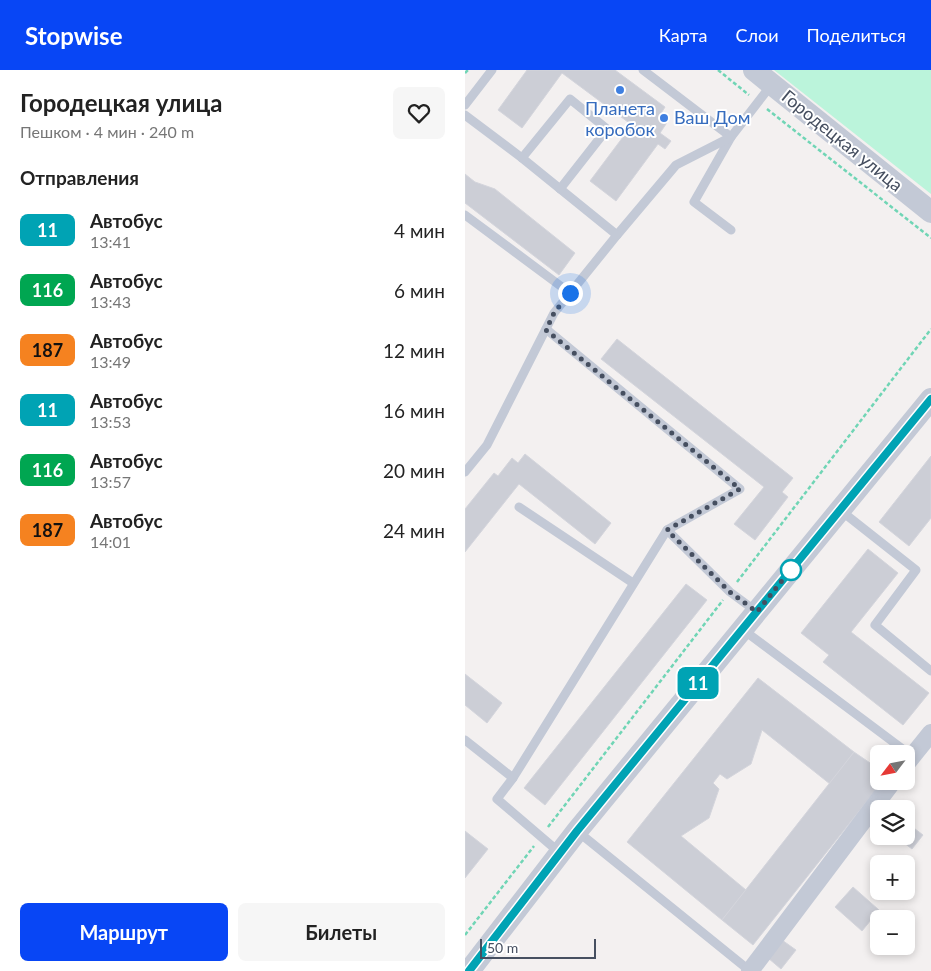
<!DOCTYPE html>
<html lang="ru">
<meta charset="utf-8">
<style>
:root{--surface:#fff;--page:#f6f6f6;--text:#222;--muted:#767676;--accent:#0846f5}
body{margin:0;font-family:Lato,sans-serif;background:var(--page);color:var(--text);height:100vh;display:flex;flex-direction:column;font-size:19px;white-space:nowrap}
*{box-sizing:border-box;margin:0}
p{font-size:16px;color:var(--muted)}
.icon{flex:none;width:28px;height:28px;fill:none;stroke:currentColor;stroke-width:2;stroke-linecap:round;stroke-linejoin:round}
.map{position:relative;flex:1;overflow:hidden}
.sheet{display:flex;flex-direction:column;background:var(--surface);width:465px}
.sheet>*{flex:none}
.badge{padding:0 10px;border-radius:8px;font-size:18px;line-height:32px}
.needle{width:32px;rotate:238deg}
.fabs{position:absolute;left:405px;top:675px;display:grid;gap:10px}
.fabs a{display:grid;place-items:center;width:45px;height:45px;border-radius:8px;background:var(--surface);box-shadow:0 2px 8px #0003;font-size:25px}
.scale{position:absolute;left:15px;bottom:12px;width:116px;box-sizing:border-box;padding-left:5px;border:2px solid #464f60;border-top:0;font-size:14px;line-height:18px;white-space:nowrap;color:#464f60;-webkit-text-stroke:4px #fff;paint-order:stroke}
.you{position:absolute;width:25px;height:25px;margin:-12px;border:4px solid #fff;border-radius:50%;background:#1a73e8;box-shadow:0 0 0 8px #1a73e833}
.map>.badge{position:absolute;translate:-50% -50%;box-shadow:0 0 0 2px #fff}
h2{padding:0 20px;font-size:19px;line-height:45px}
.round{display:grid;place-items:center;flex:none;width:52px;height:52px;border-radius:8px;background:var(--page)}
.head{display:flex;align-items:center;justify-content:space-between;height:85px;padding:0 20px}
h1{font-size:24px;font-weight:700;line-height:38px}
.action{display:flex;gap:10px;margin-top:auto;padding:10px 20px}
.action a{flex:1;height:58px;border-radius:8px;background:var(--accent);color:#fff;font-size:20px;font-weight:700;line-height:58px;text-align:center}
.action a+a{background:var(--page);color:var(--text)}
ul{padding:0;list-style:none}
li{display:flex;align-items:center;gap:15px;height:60px;padding:0 20px}
li div{flex:1}
li b{display:block;font-size:19px}
li em{font-style:normal}
li .badge{min-width:55px;font-weight:700;text-align:center}
header{display:flex;align-items:center;gap:30px;box-sizing:border-box;height:70px;padding:0 25px;background:var(--accent);color:#fff}
header strong{font-size:24px}
nav{display:flex;gap:28px;margin-inline-start:auto;font-size:18px}
main{display:flex;flex:1;min-height:0}
.map>svg:first-child{display:block}
.green{fill:#bbf4db}
.building{fill:#ccced6;stroke:#d4d5dc}
.lines{fill:none;stroke-linecap:round;stroke-linejoin:round}
.path{stroke:#70d5b5;stroke-width:2.5;stroke-dasharray:4 2.5;stroke-linecap:butt}
.service{stroke:#c3c9d6;stroke-width:9}
.minor{stroke:#c3c9d6;stroke-width:18}
.tertiary{stroke:#c3c9d6;stroke-width:22}
.line-casing{stroke:#fff;stroke-width:11}
.line{stroke:#00a3b4;stroke-width:8}
.walk{stroke:#464f60;stroke-width:5;stroke-dasharray:0 9}
.shop-dot{fill:#3f7fe0;stroke:#fff;stroke-width:2}
.stop-dot{fill:#fff;stroke:#00a3b4;stroke-width:2.5}
.labels{text-anchor:middle;stroke-width:4;stroke-linejoin:round;paint-order:stroke}
.shop-label{font-size:18px;fill:#366cbe;stroke:#fff}
.street-label{font-size:18px;fill:#464f60;stroke:#fff}
</style>
<header>
<strong>Stopwise</strong>
<nav><a>Карта</a><a>Слои</a><a>Поделиться</a></nav>
</header>
<main>
<section class="sheet">
<div class="head"><div><h1>Городецкая улица</h1><p>Пешком · 4 мин · 240 m</p></div><a class="round"><svg class="icon" aria-label="heart" viewBox="0 0 24 24"><path d="M12 20l-8-8c-3-5 5-10 8-4 3-6 11-1 8 4z"/></svg></a></div>
<h2>Отправления</h2>
<ul>
<li><span class="badge" style="background:#00a3b4;color:#fff">11</span><div><b>Автобус</b><p>13:41</p></div><em>4 мин</em></li>
<li><span class="badge" style="background:#00a651;color:#fff">116</span><div><b>Автобус</b><p>13:43</p></div><em>6 мин</em></li>
<li><span class="badge" style="background:#f58220;color:#111">187</span><div><b>Автобус</b><p>13:49</p></div><em>12 мин</em></li>
<li><span class="badge" style="background:#00a3b4;color:#fff">11</span><div><b>Автобус</b><p>13:53</p></div><em>16 мин</em></li>
<li><span class="badge" style="background:#00a651;color:#fff">116</span><div><b>Автобус</b><p>13:57</p></div><em>20 мин</em></li>
<li><span class="badge" style="background:#f58220;color:#111">187</span><div><b>Автобус</b><p>14:01</p></div><em>24 мин</em></li>
</ul>
<div class="action"><a>Маршрут</a><a>Билеты</a></div>
</section>
<div class="map">
<svg width="466" height="901" viewBox="0 0 466 901">
<rect width="100%" height="100%" fill="#f3f0f0"/>
<!-- green -->
<polygon class="green" points="309,0 466,0 466,124"/>
<!-- building -->
<g class="building">
<polygon points="62,0 150,0 200,37 195,45 203,51 195,63 206,71 200,79 193,74 151,131 125,111 167,55 97,3 57,58 33,40"/>
<polygon points="0,104 10,112 30,119 110,183 94,205 0,133"/>
<polygon points="152,269 328,408 317,422 323,427 290,470 269,454 299,417 136,289"/>
<polygon points="60,384 146,453 130,474 54,414 0,482 0,439 29,403 33,406 47,388 53,393"/>
<polygon points="466,386 466,448 444,476 414,452"/>
<polygon points="403,479 433,503 386,562 464,623 438,655 358,592 364,585 336,563"/>
<polygon points="221,514 242,530 80,735 59,718"/>
<polygon points="0,604 37,633 22,653 0,635"/>
<polygon points="293,608 389,682 365,714 297,660 286,694 262,709 255,704 248,713 254,719 244,748 216,766 281,820 257,850 162,772"/>
<polygon points="389,682 414,699 414,711 418,711 288,875 257,850"/>
<polygon points="441,752 458,765 447,779 430,766 441,766"/>
<polygon points="0,761 23,779 0,808"/>
<polygon points="388,817 414,840 397,861 370,837"/>
<polygon points="317,870 331,880 316,899 303,888"/>
</g>
<g class="lines">
<!-- path -->
<g class="path">
<polyline points="253,0 284,25"/>
<polyline points="0,3 3,0"/>
<polyline points="302,39 466,168"/>
<polyline points="272,512 466,259"/>
<polyline points="83,757 258,530"/>
<polyline points="0,865 69,776"/>
</g>
<!-- service -->
<g class="service">
<polyline points="178,0 266,67 229,132 266,160"/>
<polyline points="0,35 27,0"/>
<polyline points="0,45 57,88 152,165 211,95 266,67 307,14"/>
<polyline points="57,88 105,29 142,59 95,119"/>
<polyline points="0,145 105,223"/>
<polyline points="81,259 275,419 202,460"/>
<polyline points="0,402 22,375 89,243 152,165"/>
<polyline points="54,437 168,513"/>
<polyline points="375,440 451,500 410,555 466,601"/>
<polyline points="277,559 447,686"/>
<polyline points="0,670 48,708"/>
<polyline points="112,761 285,901"/>
<polyline points="95,783 32,729 48,708 202,460 265,522 292,542"/>
</g>
<!-- minor -->
<g class="minor">
<polyline points="441,694 466,663"/>
<polyline points="285,901 428,711"/>
</g>
<!-- tertiary -->
<g class="tertiary">
<polyline points="289,0 466,142"/>
<polyline points="4,901 112,761 466,329"/>
</g>
</g>
<g class="lines">
<!-- line casing -->
<g class="line-casing">
<polyline id="line" points="4,901 112,761 466,329"/>
</g>
<!-- line -->
<use href="#line" class="line"/>
<!-- walk -->
<polyline class="walk" points="105,223 89,243 81,260 275,419 202,460 265,522 292,542 327,498 326,500"/>
</g>
<!-- markers -->
<g class="shop-dot">
<circle cx="155" cy="20" r="5"/>
<circle cx="199" cy="48" r="5"/>
</g>
<circle class="stop-dot" cx="326" cy="500" r="10"/>
<g class="labels">
<!-- shop labels -->
<g class="shop-label">
<text x="155" y="45">Планета<tspan x="155" dy="21">коробок</tspan></text>
<text x="209" y="54" text-anchor="start">Ваш Дом</text>
</g>
<!-- street labels -->
<g class="street-label">
<text transform="translate(377 71) rotate(39)" y="6">Городецкая улица</text>
</g>
</g>
</svg>
<div class="fabs">
<a><svg class="needle" viewBox="-14 -14 28 28"><path d="M0-13l5 13h-10z" fill="#e53935"/><path d="M0 13l5-13h-10z" fill="#767676"/></svg></a>
<a><svg class="icon" aria-label="layers" viewBox="0 0 24 24"><path d="M12 4l9 5-9 5-9-5zM3 14l9 5 9-5"/></svg></a>
<a>+</a>
<a>−</a>
</div>
<div class="scale">50 m</div>
<div class="you" style="left:105px;top:223px"></div>
<b class="badge" style="left:233px;top:613px;background:#00a3b4;color:#fff">11</b>
</div>
</main>
